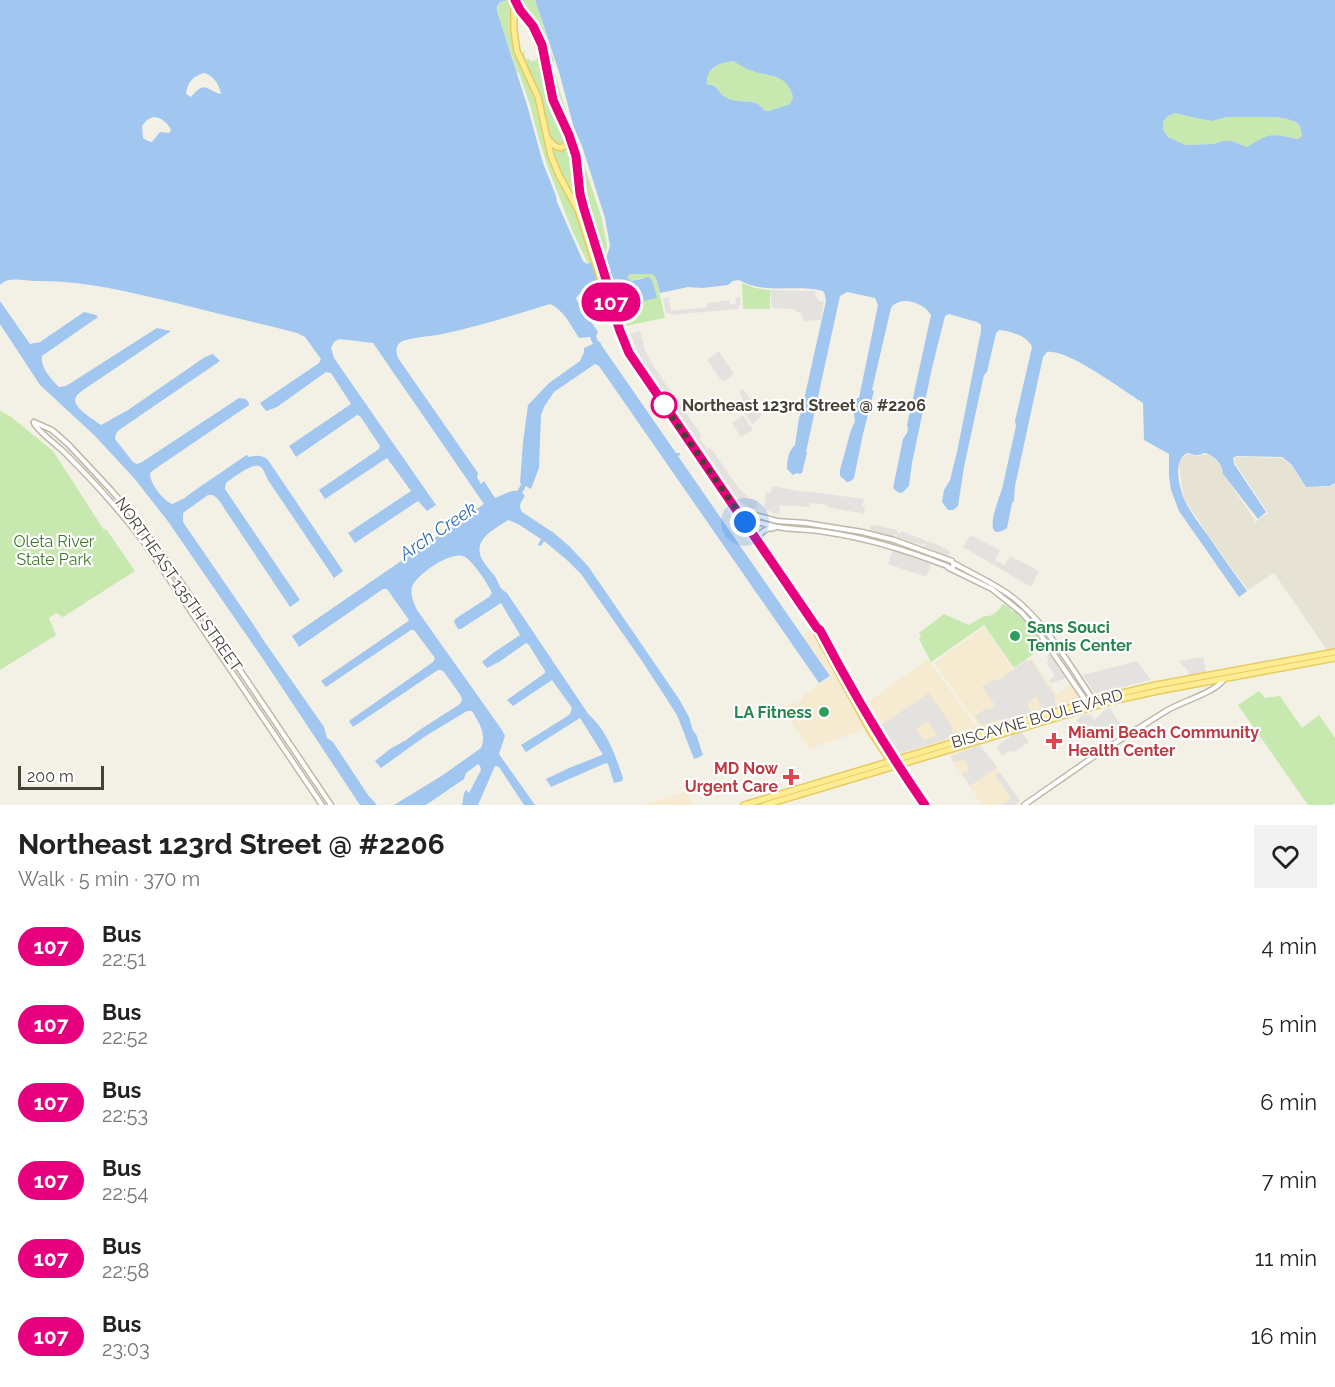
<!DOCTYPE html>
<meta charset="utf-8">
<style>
:root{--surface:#fff;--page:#f2f2f2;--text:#222;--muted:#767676}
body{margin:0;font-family:Raleway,sans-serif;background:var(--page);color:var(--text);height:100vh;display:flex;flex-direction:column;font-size:22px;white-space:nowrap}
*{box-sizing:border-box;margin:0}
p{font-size:20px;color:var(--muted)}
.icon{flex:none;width:33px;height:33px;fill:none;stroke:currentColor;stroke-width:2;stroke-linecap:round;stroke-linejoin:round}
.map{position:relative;height:805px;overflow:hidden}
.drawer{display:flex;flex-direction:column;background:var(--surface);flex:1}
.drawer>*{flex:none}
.badge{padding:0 12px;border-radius:20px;font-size:21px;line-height:39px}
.scale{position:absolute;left:18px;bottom:15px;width:86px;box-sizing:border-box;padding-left:6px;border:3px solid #464135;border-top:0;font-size:16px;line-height:21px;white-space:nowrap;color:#464135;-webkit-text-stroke:4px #fff;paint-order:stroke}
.you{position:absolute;width:30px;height:30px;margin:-15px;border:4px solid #fff;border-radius:50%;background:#1a73e8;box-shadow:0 0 0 9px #1a73e833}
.map>.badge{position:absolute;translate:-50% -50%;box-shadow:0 0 0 3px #fff}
.round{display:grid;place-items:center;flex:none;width:63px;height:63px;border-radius:0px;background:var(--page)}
.head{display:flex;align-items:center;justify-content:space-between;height:102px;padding:0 18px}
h1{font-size:28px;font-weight:700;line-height:45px}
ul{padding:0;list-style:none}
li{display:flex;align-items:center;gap:18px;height:78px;padding:0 18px}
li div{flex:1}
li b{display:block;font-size:22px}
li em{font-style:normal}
li .badge{min-width:66px;font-weight:700;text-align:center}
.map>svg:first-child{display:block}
.residential{fill:#e7e3d4}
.commercial{fill:#f6ead0}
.green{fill:#c7e8ae}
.parking{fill:#e4e2de;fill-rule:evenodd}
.water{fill:#a1c7f1;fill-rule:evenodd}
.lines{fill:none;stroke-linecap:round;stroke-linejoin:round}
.river{stroke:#a1c7f1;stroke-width:5}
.minor-casing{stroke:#bfb9a8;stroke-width:7}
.major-casing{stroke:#e5cc62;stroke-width:8}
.minor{stroke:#fff;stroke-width:4}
.major{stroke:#ffec93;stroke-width:5}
.line-casing{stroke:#fff;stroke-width:14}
.line{stroke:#e6007e;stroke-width:9}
.walk{stroke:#464135;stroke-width:6;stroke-dasharray:0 10.8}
.stop-dot{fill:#fff;stroke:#e6007e;stroke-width:3}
.leisure-dot{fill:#2e9e5b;stroke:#fff;stroke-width:2}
.health-dot{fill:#e0444e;stroke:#fff;stroke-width:2}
.labels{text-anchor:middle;stroke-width:4.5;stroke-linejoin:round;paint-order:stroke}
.stop-label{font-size:16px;font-weight:bold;fill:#464135;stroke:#fff;text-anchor:start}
.park-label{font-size:16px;fill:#3d7927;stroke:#fff}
.street-label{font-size:16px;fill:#464135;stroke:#fff}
.leisure-label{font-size:16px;font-weight:bold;fill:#27864d;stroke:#fff;text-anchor:start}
.health-label{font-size:16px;font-weight:bold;fill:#be3a42;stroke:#fff;text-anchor:start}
.water-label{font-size:18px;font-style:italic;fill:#2d6bb3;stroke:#fff}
</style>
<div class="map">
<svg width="1335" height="805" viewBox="0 0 1335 805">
<rect width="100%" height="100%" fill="#f3f1e6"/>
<!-- residential -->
<polygon class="residential" points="1187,454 1200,456 1200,455 1210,455 1215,459 1224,471 1223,474 1255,520 1254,523 1268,513 1235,463 1234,459 1237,457 1281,458 1290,464 1306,487 1330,487 1335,484 1335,648 1327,650 1274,573 1248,590 1208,535 1185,500 1182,489 1179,464 1181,459"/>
<!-- commercial -->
<g class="commercial">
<polygon points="984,627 1014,670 1031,658 1057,695 1071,683 1082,700 982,730 934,663"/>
<polygon points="812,629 846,694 848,700 864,726 863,729 855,733 809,749 781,707 800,702 805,694 831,677 802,636"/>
<polygon points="928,659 977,728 977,731 900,754 896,751 864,705"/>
<polygon points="980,745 1020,802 1016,805 982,805 951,759 951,753"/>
<polygon points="688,791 692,805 642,805"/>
</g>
<!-- green -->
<g class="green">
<polygon points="507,0 511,0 512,12 511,33 514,52 520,67 535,97 544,142 549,160 575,211 592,262 588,264 572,230 548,168 538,136 530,105 519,73 517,72 497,11 498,4"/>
<path d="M518,0H535L554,61L552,65L558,82L560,92L601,216L607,246L605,256L602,259L593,232H595L594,229H592C588,216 584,203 582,189C580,173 580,159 575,143C570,127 559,114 555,97C550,79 550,60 544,43C538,26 525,15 518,0Z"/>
<polygon points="534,46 537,47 541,52 567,141 560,147 550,139 522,58 522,54 525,49 524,53 526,60 528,58 531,62 536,60 539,54 537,48 536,48 534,49"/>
<path d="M733,61C742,65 751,70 760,73C777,79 788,74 793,97L790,104L769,111H765C764,110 759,104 758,104C749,100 734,103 725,97C716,92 719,82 707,85C705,69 718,63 733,61Z"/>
<path d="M1175,113L1191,117L1212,121L1227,117H1275L1287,119L1296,122L1300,126L1302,137L1298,139C1272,133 1270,134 1247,147L1232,141H1223L1213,144L1186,145L1168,137L1163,130V123L1168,116Z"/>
<polygon points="570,142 597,257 558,168 549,143 555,148"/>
<polygon points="629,274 653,274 656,278 665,318 625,326 616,295 622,303 656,298 652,280 641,278 631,281 628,278"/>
<polygon points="742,283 755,288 770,290 770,309 743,309"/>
<polygon points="0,411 10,416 53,451 104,530 106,529 135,571 63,617 56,613 49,618 56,635 0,670"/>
<path d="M1003,604L1010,608L1012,612L1015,611L1031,627L1045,646L1014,668L984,625L931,662L919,639L921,636L919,633L944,614L969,625L984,616C992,618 999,610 1003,604Z"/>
<polygon points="1259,691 1265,698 1280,696 1302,728 1319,715 1335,738 1335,803 1332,805 1308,805 1238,705"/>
</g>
<!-- parking -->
<g class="parking">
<polygon points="770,290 816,291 815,295 819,301 824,302 821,320 804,321 801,314 793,309 772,308"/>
<polygon points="669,297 671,311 707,307 707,303 729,300 730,304 736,304 735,297 740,297 741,305 739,306 739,309 670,315 669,313 666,314 663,298"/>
<polygon points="640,331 644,345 643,346 654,367 702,436 699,438 706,447 701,451 642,362 630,334"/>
<polygon points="719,351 734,374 724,381 721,380 707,360"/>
<polygon points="743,389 762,416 752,424 742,410 745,408 742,404 744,401 740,394 740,391"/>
<polygon points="743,415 753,430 741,437 732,423"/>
<polygon points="707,447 708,449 710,447 737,486 749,498 758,501 756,507 752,509 742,503 731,492 702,451"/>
<polygon points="772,486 798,491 820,493 864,499 862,506 865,507 864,514 827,507 827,505 810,503 809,507 780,505 779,515 764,509 766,492 770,494"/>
<polygon points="870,525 876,526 877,525 897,530 897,532 900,533 901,531 925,540 925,541 928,542 929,541 947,549 947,550 950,552 947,556 924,547 925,544 922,543 921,545 897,537 897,535 894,534 894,537 870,530"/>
<polygon points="970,535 1000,550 995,560 1005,565 1010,556 1039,571 1031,587 963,547"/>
<polygon points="893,550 931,564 926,577 888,564"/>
<polygon points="1049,654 1066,678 1051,683 1049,680 1055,676 1046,663 1049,661 1047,658"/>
<polygon points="1203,657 1206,672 1189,675 1188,671 1179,661"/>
<polygon points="1026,660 1028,662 1031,660 1056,698 1054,700 1056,705 1041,708 1037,696 1027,703 1032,712 1003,720 999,719 982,726 975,716 987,708 989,710 995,705 982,687 993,680 1001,679"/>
<polygon points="1137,661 1151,680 1095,694 1083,675"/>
<path d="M929,693L951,725L954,736L946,738L945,740L900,753L895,749L884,732L882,733L879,728H882L881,725ZM928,721L938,736L924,740L916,729Z"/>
<polygon points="1109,707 1122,727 1108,736 1104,729 1097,732 1092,724 1083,730 1076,720 1086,713 1088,715 1090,714 1094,720 1101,714 1101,713"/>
<polygon points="1021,732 1029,742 1015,752 1008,751 1002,756 996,747 1014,734"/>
<polygon points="980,745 997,767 970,786 962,774 970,769 964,759 953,762 951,756"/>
<polygon points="1000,772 1020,801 1014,805 1001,805 1011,798 995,775"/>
</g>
<!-- water -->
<g class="water">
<path d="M0,0H507C501,2 496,3 497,11L527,105L543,163L556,196L557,202L583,261L587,264L606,258L610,246L605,218L582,146L574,128L559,72L535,0H1335V483L1330,486L1306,487L1291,464L1282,457L1237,456L1233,458L1234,464L1266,512L1258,519L1223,474C1223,466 1216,457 1208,454C1199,452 1205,455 1197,455C1193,455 1190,453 1187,453C1171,462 1180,492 1187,505C1193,516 1201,526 1209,537C1221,555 1234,573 1247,591L1239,597L1179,511L1171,490L1169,476V454L1144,440L1143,403C1124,391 1067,348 1047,352L1043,357L1015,486L1014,501L1012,503L1007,528C979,546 1000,496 1002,489L1016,426L1015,421L1032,347C1027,336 1011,331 999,330L996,333L987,372L984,375L964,467L958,506L953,510H948L942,502L944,490L950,480L957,452L981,331V325L977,322L949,314L945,316L932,368L912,463L909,486L903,492L899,493L893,488L903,439L907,433L908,429L907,425L931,315C925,303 900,294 891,308L872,390L874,391L863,434L854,478L851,481L847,482L840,476V470L851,430L855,421L854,414L857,398H859L878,305L875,298L847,292L840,296L806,452L807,453L802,473L799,474L797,473L793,475L787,469C787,461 788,451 795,445L799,418L801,413L826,301L825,295L823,291C795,284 765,295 739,280L733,281L728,285L702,288L688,287L660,293L656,278L653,274H629L628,278L631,281L649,277L652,280L657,298L626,305C618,301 615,293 611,285L578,295L576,299L598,332L596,336L598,341L600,342L602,346L676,453H680V455L678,456L830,676L819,683L599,366L595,364L554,392L544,407L541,415L539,468L531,489L520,483L523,442L528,405L549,383L580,361L584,352V348L593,344L590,337L579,338C571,326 564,310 550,304C514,315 479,326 442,334C433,336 407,338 401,342C395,346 396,352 398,358L478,473L477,477L481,484L484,481L495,498C506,494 517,485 525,496C521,502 518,505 522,512L554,533L569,546L588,566L679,699L689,717L693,731L696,734L703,755L697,758L694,759L677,715L642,661L581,574L568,561L544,541L541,546L538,545L541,539L518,524L508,520C497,528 476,537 480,554C482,562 489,569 494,575C499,582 498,588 507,593L589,715C607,730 616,757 623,778L622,781L614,783L608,764L606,763L551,787L546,779L569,768L602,755V753L580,718L526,752L521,745L566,717L570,714L572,708L552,680L513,706L507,700L545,673V671L529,645L526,643L499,662L487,668L482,662L493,653L520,635L501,603L461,629H458L454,622L455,619L489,597L492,593C488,584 471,558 463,556C449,552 416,575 412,587C410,595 414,603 417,610L502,730L505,736L499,754L535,805H524L499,767L495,766L478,805H462L464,793L466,790L469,793L481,770L480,766L478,764L466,773L464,779L426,805H394L443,775L481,748C487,734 479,723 472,711H467L424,737L381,768L375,761L390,749L406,740L421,729L460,704L462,700L461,696L444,672L441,670H438L353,727L349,721L433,662L435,658L414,630H411L326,687L321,681L407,622L409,620L387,589H383L299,647L292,636L484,504L373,343L339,339L334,342L331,348L334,358L436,505L427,511L418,501L355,543L348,533L411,491L387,458L325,499L319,490L379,449L380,446L360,416L357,415L296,457L289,446L351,404L331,373L326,372L277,407L266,411L260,403L319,363L321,359L305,337L297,333C257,323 216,313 176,303C129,292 84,280 35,281C24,281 9,276 0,285ZM733,61C739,64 744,68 750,70C769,78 787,72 793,97L790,104L769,111H765C764,110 759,104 758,104C750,100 734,103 725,97C716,92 719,83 707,85C705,68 719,63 733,61ZM204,73C214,76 218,83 221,93L220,94C203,87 204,82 191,97L186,94C187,83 193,76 204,73ZM1175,113L1191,117L1212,121L1227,117H1275L1287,119L1296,122L1300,126L1302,136L1298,139C1270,133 1271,133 1247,147L1232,141H1223L1213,144L1186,145L1168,137L1163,130V122L1168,116ZM153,117C161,117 168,123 171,130L169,133L160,132L152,142L148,141L143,138L142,126L147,120Z"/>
<path d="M0,301L30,344L40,342L84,312L96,315L98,317L42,356C40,367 51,379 59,387L66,386L157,328L171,331L83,390C81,392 77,394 76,397C70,406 94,420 101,425L128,410L205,357L213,354L220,361L119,430L116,434L115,439L133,462L137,464L142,462L239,398L246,399L249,403V405L155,469L150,473C150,484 162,499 172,504L183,499L194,491L245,456L247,455L249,457C256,455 263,455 268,460L343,571L334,578L268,480C266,476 264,470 261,467C254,461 233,478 226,483L225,489L300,600L290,607L218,499L213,495H208L183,513V522L253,624L264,641L324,727L327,738L333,742L368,795L377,805H360L265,662L167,520L134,478L94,435L40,385L0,324Z"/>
</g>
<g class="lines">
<!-- river -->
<polyline class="river" points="517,497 527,479"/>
<!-- minor casing -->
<g class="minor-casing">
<g id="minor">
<polyline points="34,422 52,430 68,444 111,490 137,520 172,569 331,805"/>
<path d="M34,423C38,432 60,447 68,456C96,484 122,513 146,545L322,805"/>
<polyline points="743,520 750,516 755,515 777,521 806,523 862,532 894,540 952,561 954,565 951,569"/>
<path d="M747,524C757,519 768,526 778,527C794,530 810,529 825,532C868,538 906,550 947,566L949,568L992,589L1022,613L1040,634L1090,707"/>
<polyline points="761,533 767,529 774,528"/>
<path d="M955,564C973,574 993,583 1011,596C1044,620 1071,667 1094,701"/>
<path d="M1024,805L1096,755L1166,711C1180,702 1217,692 1224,679"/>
</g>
</g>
<!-- major casing -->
<g class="major-casing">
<g id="major">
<path d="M515,0L520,10L533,26L542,45L551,95L574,149L582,203L610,294C612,315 621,335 629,353L812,619L817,628L816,631L871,732L887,756L894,760"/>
<polyline points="514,2 514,31 517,51 538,97 551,156 559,175 578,210 606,296 611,303"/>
<polyline points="548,139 555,146 561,148 567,144 569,136"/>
<polyline points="817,628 820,630 860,703 892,753 894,760 925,805"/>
<polyline points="744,805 1109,696 1156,685 1335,652"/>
<polyline points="765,805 1112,701 1158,691 1335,658"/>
</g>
</g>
<!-- minor -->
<use href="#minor" class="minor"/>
<!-- major -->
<use href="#major" class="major"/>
</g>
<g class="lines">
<!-- line casing -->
<g class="line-casing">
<path id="line" d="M515,0L520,10L533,26L542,45L553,100L569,135L576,156L580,194L584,209L609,289L611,304L620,331L629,353L817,628L820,630C852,691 886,749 925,805"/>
</g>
<!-- line -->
<use href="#line" class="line"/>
<!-- walk -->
<polyline class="walk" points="664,405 659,398 745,522"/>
</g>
<!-- markers -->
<circle class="stop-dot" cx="664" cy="405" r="12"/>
<g class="leisure-dot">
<circle cx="1015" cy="636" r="6"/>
<circle cx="824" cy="712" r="6"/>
</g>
<g class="health-dot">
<path d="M1051 732h6v6h6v6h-6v6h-6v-6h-6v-6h6z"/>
<path d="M788 768h6v6h6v6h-6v6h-6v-6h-6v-6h6z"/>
</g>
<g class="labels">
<!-- stop labels -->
<g class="stop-label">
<text x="682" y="411">Northeast 123rd Street @ #2206</text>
</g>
<!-- park labels -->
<g class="park-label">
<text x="54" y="547">Oleta River<tspan x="54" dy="18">State Park</tspan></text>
</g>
<!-- street labels -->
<g class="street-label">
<text transform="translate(179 584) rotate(55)" y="6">NORTHEAST 135TH STREET</text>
<text transform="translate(1037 718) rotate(-16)" y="6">BISCAYNE BOULEVARD</text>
</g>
<!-- leisure labels -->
<g class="leisure-label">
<text x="1027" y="633">Sans Souci<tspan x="1027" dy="18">Tennis Center</tspan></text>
<text x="812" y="718" text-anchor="end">LA Fitness</text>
</g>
<!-- health labels -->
<g class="health-label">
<text x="1068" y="738">Miami Beach Community<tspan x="1068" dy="18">Health Center</tspan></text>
<text x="778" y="774" text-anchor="end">MD Now<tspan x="778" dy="18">Urgent Care</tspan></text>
</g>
<!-- water labels -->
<g class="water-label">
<text transform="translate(438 531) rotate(-34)" y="6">Arch Creek</text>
</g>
</g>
</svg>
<div class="scale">200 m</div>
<div class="you" style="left:745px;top:522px"></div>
<b class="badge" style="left:611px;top:302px;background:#e6007e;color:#fff">107</b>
</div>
<section class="drawer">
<div class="head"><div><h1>Northeast 123rd Street @ #2206</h1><p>Walk · 5 min · 370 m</p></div><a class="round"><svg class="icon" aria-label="heart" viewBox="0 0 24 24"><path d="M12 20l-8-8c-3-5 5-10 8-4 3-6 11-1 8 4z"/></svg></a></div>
<ul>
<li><span class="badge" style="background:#e6007e;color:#fff">107</span><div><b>Bus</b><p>22:51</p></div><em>4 min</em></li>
<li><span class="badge" style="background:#e6007e;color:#fff">107</span><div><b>Bus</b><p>22:52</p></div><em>5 min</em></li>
<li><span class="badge" style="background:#e6007e;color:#fff">107</span><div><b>Bus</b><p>22:53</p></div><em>6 min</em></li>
<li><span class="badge" style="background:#e6007e;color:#fff">107</span><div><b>Bus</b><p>22:54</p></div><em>7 min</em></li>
<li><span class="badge" style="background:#e6007e;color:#fff">107</span><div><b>Bus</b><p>22:58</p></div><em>11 min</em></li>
<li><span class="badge" style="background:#e6007e;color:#fff">107</span><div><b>Bus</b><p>23:03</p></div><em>16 min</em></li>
</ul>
</section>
